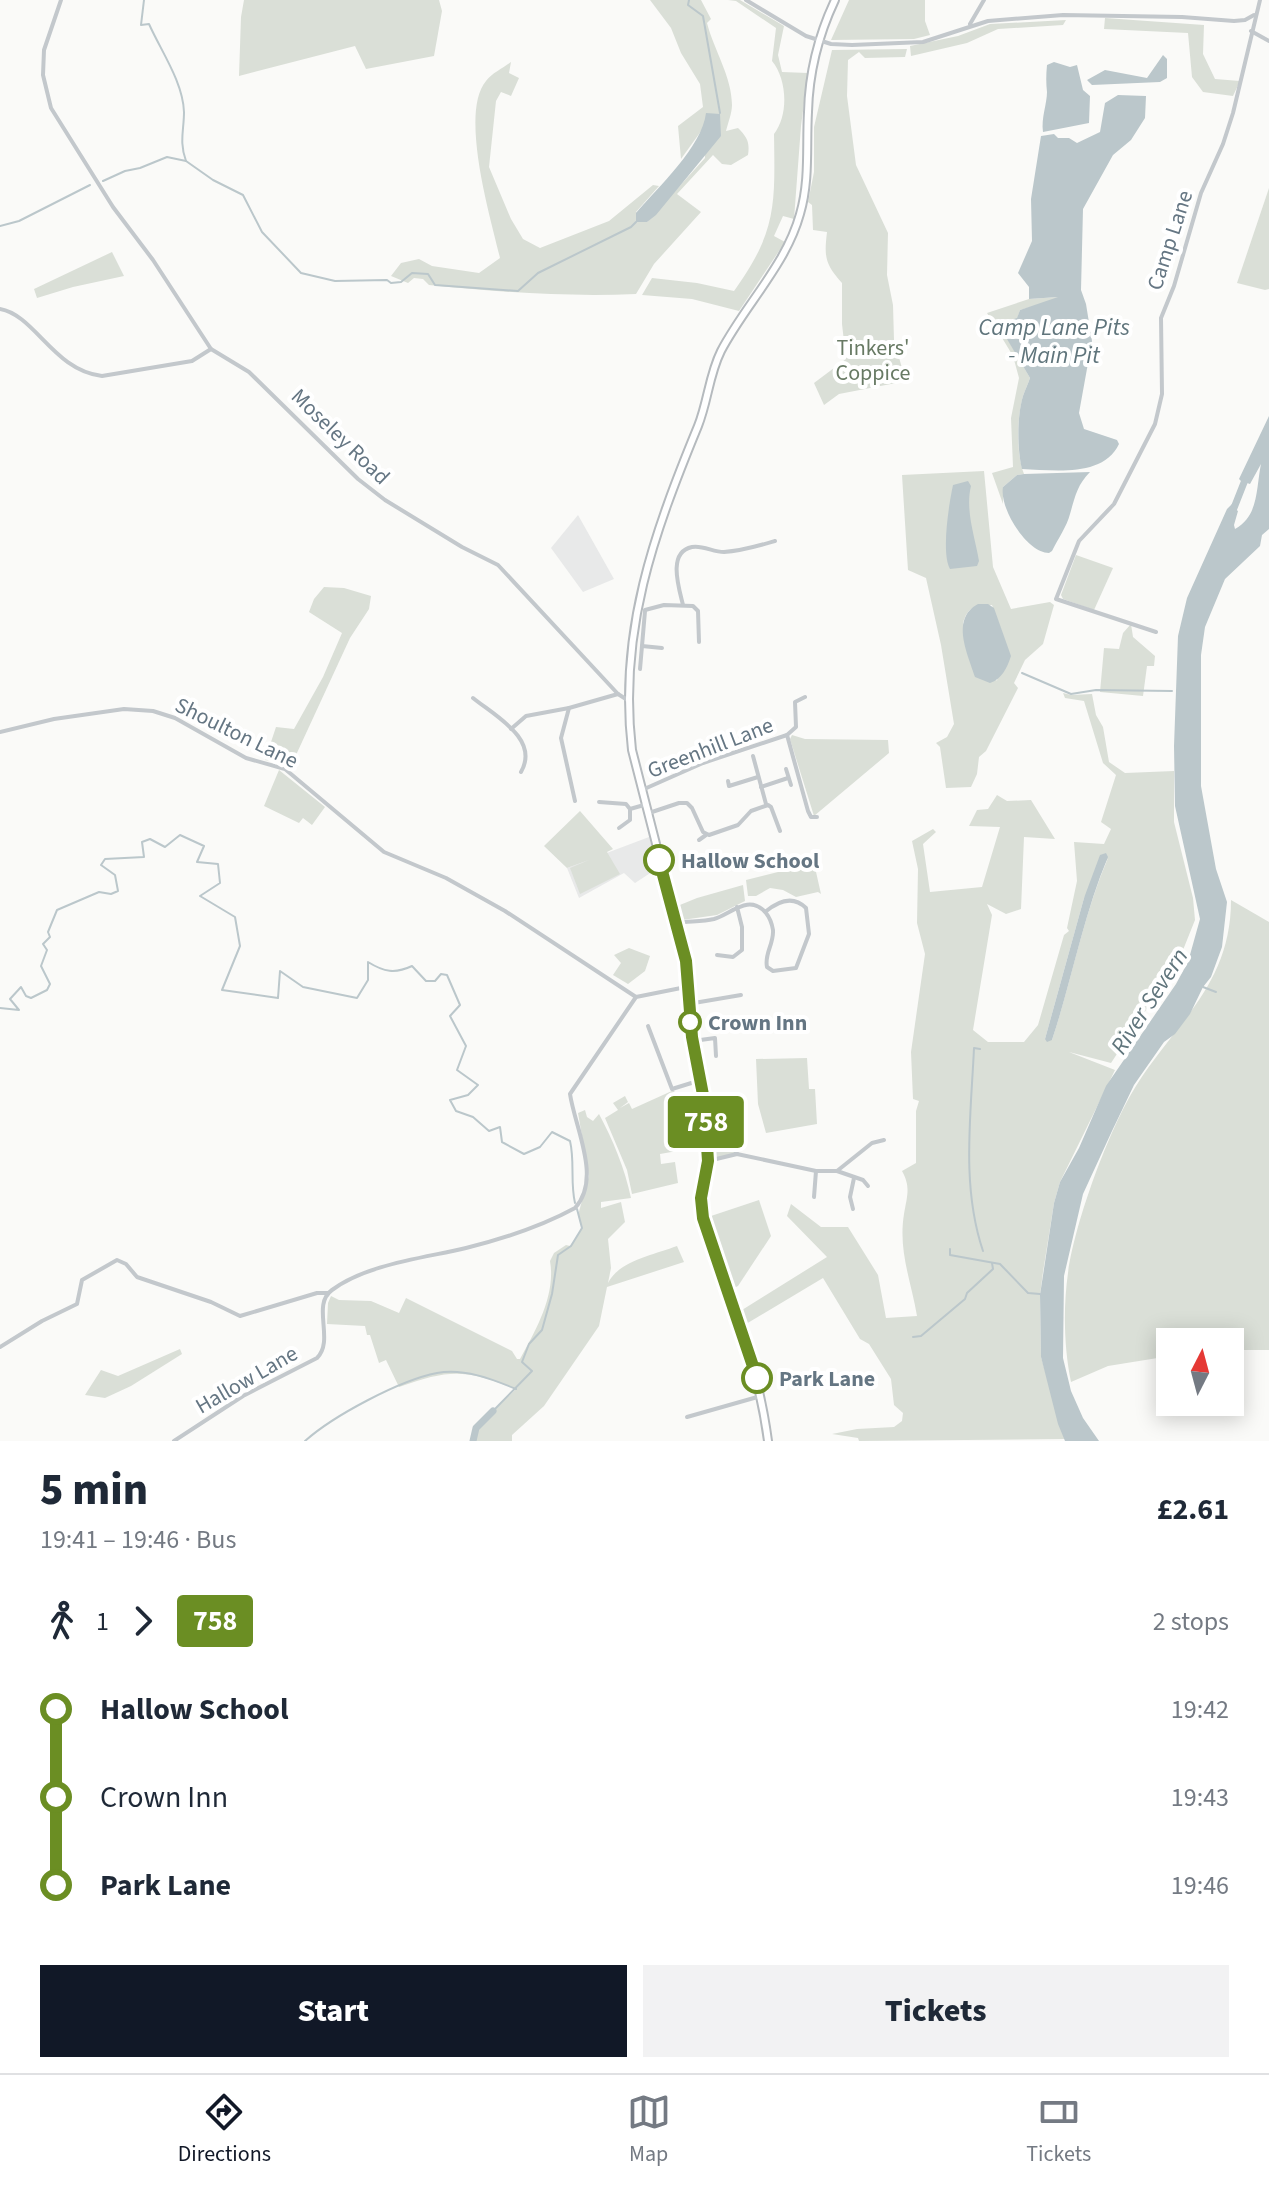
<!DOCTYPE html>
<meta charset="utf-8">
<style>
:root{--surface:#fff;--page:#f2f2f3;--text:#1f2937;--muted:#747a83;--line:#e0e1e3;--accent:#111827}
body{margin:0;font-family:"Source Sans 3",sans-serif;background:var(--page);color:var(--text);height:100vh;display:flex;flex-direction:column;font-size:30px;white-space:nowrap}
*{box-sizing:border-box;margin:0}
p{font-size:26px;color:var(--muted)}
.icon{flex:none;width:44px;height:44px;fill:none;stroke:currentColor;stroke-width:2;stroke-linecap:round;stroke-linejoin:round}
.map{position:relative;height:1441px;overflow:hidden}
.side{display:flex;flex-direction:column;background:var(--surface);flex:1}
.side>*{flex:none}
.badge{padding:0 16px;border-radius:6px;font-size:28px;line-height:52px}
.needle{width:52px;rotate:6deg}
.buttons{position:absolute;left:1156px;top:1328px;display:grid;gap:16px}
.buttons a{display:grid;place-items:center;width:88px;height:88px;border-radius:0px;background:var(--surface);box-shadow:0 4px 20px #0003;font-size:40px}
.map>.badge{position:absolute;translate:-50% -50%;box-shadow:0 0 0 4px #fff}
.legs{display:flex;align-items:center;gap:12px;height:88px;padding:0 40px;font-size:26px}
.legs p{margin-inline-start:auto}
.head{display:flex;align-items:center;justify-content:space-between;height:136px;padding:0 40px}
h1{font-size:44px;font-weight:800;line-height:60px}
.cta{display:flex;gap:16px;margin-top:auto;padding:16px 40px}
.cta a{flex:1;height:92px;border-radius:0px;background:var(--accent);color:#fff;font-size:32px;font-weight:800;line-height:92px;text-align:center}
.cta a+a{background:var(--page);color:var(--text)}
ul{padding:0 40px;list-style:none}
li{display:flex;align-items:center;gap:28px;height:88px;font-size:30px}
li i{display:grid;place-items:center;width:12px;height:100%;margin:0 10px;background:currentColor}
li i::after{content:'';width:20px;height:20px;margin:-10px;border:6px solid;border-radius:50%;background:var(--surface)}
li p{margin-inline-start:auto}
li:first-child i{background:linear-gradient(#0000 50%,currentColor 0)}
li:last-child i{background:linear-gradient(currentColor 50%,#0000 0)}
.menu{display:flex;justify-content:space-around;align-items:center;height:112px;border-top:2px solid var(--line);background:var(--surface);font-size:22px;color:var(--muted)}
.menu a{display:grid;justify-items:center;gap:4px}
.menu .on{color:var(--accent)}
.map>svg:first-child{display:block}
.built{fill:#e8e9e9}
.green{fill:#dadfd7;fill-rule:evenodd}
.water{fill:#bbc7cb}
.lines{fill:none;stroke-linecap:round;stroke-linejoin:round}
.stream{stroke:#bbc7cb;stroke-width:2}
.river{stroke:#bbc7cb;stroke-width:7}
.major-casing{stroke:#b5babe;stroke-width:10}
.minor{stroke:#c3c8cc;stroke-width:4}
.major{stroke:#fff;stroke-width:6}
.line-1-casing{stroke:#fff;stroke-width:18}
.line-1{stroke:#6b8e23;stroke-width:12}
.stop-1-dot{fill:#fff;stroke:#6b8e23;stroke-width:4}
.labels{text-anchor:middle;stroke-width:8;stroke-linejoin:round;paint-order:stroke}
.street-label{font-size:22px;fill:#657683;stroke:#fff}
.park-label{font-size:22px;fill:#687a64;stroke:#fff}
.stop-label{font-size:22px;font-weight:bold;fill:#657683;stroke:#fff;text-anchor:start}
.water-label{font-size:24px;font-style:italic;fill:#60757c;stroke:#fff}
</style>
<div class="map">
<svg width="1269" height="1441" viewBox="0 0 1269 1441">
<rect width="100%" height="100%" fill="#fafaf8"/>
<!-- built -->
<g class="built">
<polygon points="578,515 614,579 583,592 551,548"/>
<polygon points="649,837 658,868 635,883 624,873 579,898 567,868"/>
</g>
<!-- green -->
<g class="green">
<polygon points="244,0 439,0 442,11 434,56 366,69 355,46 239,76 241,17"/>
<path d="M650,0H701L711,19L707,23C714,50 732,77 732,105C732,113 728,123 726,131L738,128C747,137 750,142 748,155L731,165L722,164L713,155L677,194L701,212L654,264L636,294C566,297 498,292 429,285L423,279L414,278L408,283L391,276L401,263L419,259L432,266L479,273L500,258C491,219 459,113 486,81C492,73 503,68 511,62L509,73L519,78L511,96L501,92L496,101L489,167L511,219L523,239L540,248L609,221L653,185L659,186L636,212L647,222L705,158L704,127L681,159L678,126L703,107L700,84L681,53L671,28Z"/>
<path d="M728,0H740L784,26L778,55L782,72L808,73L801,126L794,219L783,216L774,236L785,242L739,311L692,299L642,295L652,278L697,283L734,291C777,231 775,205 774,134C789,115 787,79 772,61L776,28L736,1Z"/>
<polygon points="849,0 925,0 925,21 930,35 914,39 831,40"/>
<polygon points="1105,18 1204,25 1203,54 1215,79 1240,81 1233,96 1203,92 1192,77 1188,33 1104,29"/>
<polygon points="1066,20 1063,25 998,29 967,43 911,56 910,46 958,36 990,24"/>
<path d="M907,49L905,57L865,58L859,52L848,60L847,96L856,165L888,233L887,275L893,305L894,340L904,375L896,383L839,394L824,405L814,383L846,359L842,324V283C825,264 824,257 827,232L813,230L812,205L808,202L814,172V127L832,50Z"/>
<polygon points="1269,188 1269,289 1265,290 1237,283"/>
<polygon points="112,252 124,276 73,287 37,298 34,289"/>
<path d="M1058,297V299L1020,310L1017,319L1004,333L1030,378C1028,384 1025,390 1023,396C1017,418 1016,453 1024,474L1017,475L1003,487V504L992,473L1013,467L1011,418L1019,378L1013,356L987,313L1029,299Z"/>
<path d="M984,471L993,567L1011,609L1050,602L1054,605L1043,644L1025,660L1014,683L1018,688L986,751L979,757L977,774L971,787L946,788L940,747L936,743L947,737L954,724L941,645L926,578L908,570L902,475ZM992,605L1002,632L997,681L963,623C968,606 975,606 992,605Z"/>
<polygon points="1076,555 1113,568 1094,610 1063,599 1061,595"/>
<polygon points="324,587 344,588 371,596 369,609 350,638 296,755 284,763 265,760 276,727 294,729 323,677 342,633 309,612 314,599"/>
<polygon points="1131,624 1133,637 1155,656 1154,666 1147,666 1143,696 1100,692 1104,648 1119,649 1123,633"/>
<path d="M1063,693L1071,695L1092,694L1096,715L1103,727L1109,762L1125,773L1174,771V822L1193,898L1195,920L1179,960L1111,1063L1069,1052L1115,1070L1060,1182L1054,1203L1043,1272L1040,1295L1041,1357L1065,1439L859,1441L858,1438L832,1434L857,1429L894,1427L902,1421L903,1413L894,1405L891,1379L869,1344L860,1339L823,1278L746,1324L742,1310L827,1257L787,1216L791,1204L821,1227H848L878,1275L886,1318L917,1316C911,1280 898,1251 904,1214C907,1196 911,1187 902,1171L916,1163V1111L919,1101L913,1099L911,1052L925,954L917,923L918,869L912,841L933,829L936,832L923,844L930,892L982,887L1000,827L969,826L977,810L988,809L997,795L1007,801L1031,800L1055,839L1024,837L1021,909L1006,914L987,904L992,915L973,1030L988,1042H1024L1038,1025L1064,935L1069,931L1067,928L1077,881L1074,842L1104,844L1111,829L1101,822L1116,775L1103,763L1084,701L1065,698ZM1108,858C1083,916 1072,979 1052,1040L1045,1039L1084,898Z"/>
<polygon points="792,735 805,739 888,740 889,753 814,816 790,739"/>
<polygon points="279,770 325,807 312,825 303,818 299,823 264,806"/>
<polygon points="580,811 613,849 607,852 620,874 580,894 570,868 589,860 567,868 544,846"/>
<polygon points="814,863 821,894 818,892 796,897 783,890 770,888 756,896 748,896 746,880"/>
<polygon points="743,885 745,901 717,915 682,920 678,917 675,907 697,898"/>
<path d="M1231,900L1269,922V1350H1240L1230,1354V1342H1170V1356L1108,1366L1071,1382C1064,1348 1063,1308 1068,1273C1075,1222 1109,1129 1136,1086C1177,1021 1231,984 1231,900Z"/>
<polygon points="629,948 650,956 645,971 628,984 613,975 621,963 614,955"/>
<polygon points="807,1058 809,1089 815,1089 817,1124 766,1133 758,1104 756,1059"/>
<polygon points="674,1090 689,1149 660,1154 661,1164 675,1162 678,1183 632,1194 627,1170 605,1118 618,1110 613,1103 625,1096 628,1102 620,1108 629,1103 632,1109"/>
<path d="M709,1096L717,1098C728,1116 724,1135 737,1154L711,1159Z"/>
<path d="M585,1110L587,1117L593,1121L599,1114C613,1140 625,1169 631,1198L601,1202V1208L621,1202L625,1222L608,1239L611,1268L608,1283C619,1261 653,1255 677,1246L684,1262L607,1287L599,1326L544,1406L512,1435V1441H473L476,1428L516,1389C465,1369 450,1369 399,1387L386,1360L379,1363L370,1335H367L365,1326L327,1324L328,1303L331,1296L339,1300L371,1301L399,1313L406,1298L512,1351L517,1359H520C536,1330 556,1295 550,1261L554,1253L566,1245L570,1246L582,1229L578,1215L589,1176L578,1113Z"/>
<polygon points="759,1200 771,1236 738,1286 732,1289 708,1217"/>
<polygon points="180,1349 182,1354 131,1386 105,1398 85,1395 101,1370 118,1376"/>
</g>
<!-- water -->
<g class="water">
<polygon points="1163,55 1167,59 1167,78 1160,82 1092,85 1087,80 1105,70 1147,78"/>
<path d="M1054,62L1070,67L1077,65L1083,90L1090,96L1089,123L1043,132C1041,118 1047,104 1047,92C1046,83 1046,75 1047,65Z"/>
<path d="M1118,95L1146,96L1145,118L1131,140L1113,155L1083,209L1081,290L1086,304L1092,341L1079,413L1084,429L1117,440L1119,444C1103,478 1053,470 1022,469C1017,449 1017,416 1023,396C1025,390 1028,384 1030,378L1004,334L1008,321L1017,318L1020,310L1058,297L1029,299V287L1018,273L1032,241L1031,199L1041,136L1054,134L1058,138H1069L1077,143L1100,132L1105,103Z"/>
<path d="M706,113L720,114L721,136L656,215L647,222H636V213C658,187 702,147 706,113Z"/>
<path d="M1269,416V529L1262,535L1260,546L1225,579L1205,627L1201,655V786L1216,869L1227,902L1222,947L1211,977L1203,987L1190,1014L1175,1034L1164,1042L1134,1085L1112,1131L1083,1194L1064,1276L1063,1358L1071,1391L1083,1418L1099,1441H1065L1058,1424L1041,1357L1040,1295L1054,1203L1060,1182L1079,1148L1106,1086L1176,984L1188,962L1200,919L1175,806L1174,746L1178,636L1187,598L1227,509L1233,503L1236,504L1235,509L1238,511L1234,525L1235,529C1259,516 1256,488 1261,464L1250,484L1247,483L1243,488L1240,487L1242,482L1239,479Z"/>
<path d="M1090,472C1077,485 1075,497 1070,514C1067,526 1058,539 1052,551L1049,553C1027,553 999,508 1003,487L1017,475L1024,474Z"/>
<path d="M968,481L971,486C965,510 975,537 979,561L977,566L950,569C941,553 949,504 953,485Z"/>
<path d="M978,604H988L994,608L1011,656C1007,668 1002,679 990,683L975,677C968,654 950,619 978,604Z"/>
<path d="M1106,853L1108,857C1083,916 1072,980 1052,1040L1047,1042L1045,1039L1084,898L1100,855Z"/>
</g>
<g class="lines">
<!-- stream -->
<g class="stream">
<path d="M144,0L141,25L149,24C161,51 183,82 184,112C184,130 179,142 186,161"/>
<polyline points="689,0 688,5 703,16 720,113"/>
<polyline points="103,181 125,171 140,168 167,157 186,161 213,180 243,195 262,232 301,273 335,281 387,280 391,283 401,282 412,273 428,274 435,285 518,291 538,273 631,227 636,222"/>
<polyline points="0,226 19,221 90,185"/>
<polyline points="1022,673 1071,694 1096,690 1172,691"/>
<polyline points="1203,987 1216,992"/>
<path d="M0,1008L19,1010L10,999L21,987L26,996L31,998L47,990L50,984L41,966L47,950L43,944L50,937L48,932L57,910L99,892L111,894L118,891L115,875L101,865L105,859L144,857L142,842L150,839L165,847L180,835L204,846L197,862L218,864L220,883L200,896L235,917L240,946L222,990L278,998L280,971L303,987L357,998L368,980V962C384,972 395,974 412,966L426,981H435L441,974L447,975L460,1005L450,1016L466,1046L457,1070L478,1085L468,1095L450,1100L456,1111L473,1117L489,1131L500,1127L502,1142L524,1154L540,1147L552,1132L570,1141C575,1162 570,1182 575,1203"/>
<path d="M980,1049L974,1048C971,1115 961,1186 983,1251"/>
<polyline points="950,1249 950,1255 1000,1264 1028,1293 1040,1294"/>
<polyline points="913,1337 921,1336 965,1299 967,1293 993,1269 992,1263"/>
<polyline points="493,1411 532,1371 522,1362 529,1344 542,1330 552,1294 558,1255 571,1246 582,1228 577,1209"/>
<path d="M305,1441C333,1416 400,1380 437,1373C464,1368 492,1379 516,1389"/>
</g>
<!-- river -->
<g class="river">
<polyline points="1232,513 1245,480"/>
<polyline points="473,1441 476,1428 493,1411"/>
</g>
<!-- major casing -->
<g class="major-casing">
<path id="major" d="M768,1441C758,1364 729,1291 703,1218L701,1198L708,1161V1145L704,1100L692,1037L686,987V961L632,750C618,632 654,533 698,426C708,401 709,375 721,351C745,305 786,265 800,214C810,180 806,146 808,112C809,72 818,36 835,0"/>
</g>
<!-- minor -->
<g class="minor">
<polyline points="61,0 44,50 43,75 51,108 113,207 153,260 211,349 249,372 358,479 385,500 462,547 498,565 618,694 629,701"/>
<polyline points="746,0 806,36 831,44 852,45 923,42 988,21 1063,15 1182,17 1234,21 1245,20 1254,15"/>
<polyline points="970,24 984,0"/>
<polyline points="1251,31 1269,41"/>
<path d="M0,309C35,315 54,371 102,376L192,361L211,349"/>
<path d="M683,605C679,588 667,552 692,547C703,545 713,552 724,552C742,551 758,546 775,541"/>
<polyline points="645,610 664,605 693,606 698,611 699,642"/>
<polyline points="1156,632 1056,599 1079,541 1114,504 1155,424 1162,394 1161,318 1174,286 1201,193 1223,144 1233,113 1260,0"/>
<polyline points="642,646 662,648"/>
<polyline points="640,669 645,611"/>
<path d="M473,698C495,716 540,739 521,772"/>
<polyline points="511,729 526,716 569,708"/>
<polyline points="0,732 54,719 124,709 153,711 175,718 246,758 285,769 384,852 446,878 505,911 636,997"/>
<polyline points="787,735 808,811 811,817 817,817"/>
<polyline points="753,756 766,804"/>
<polyline points="786,769 791,785"/>
<polyline points="728,781 729,786 758,777"/>
<polyline points="761,787 788,778"/>
<polyline points="642,790 703,763 787,735 796,727 795,702 805,697"/>
<polyline points="575,801 561,738 569,708 618,694"/>
<polyline points="599,802 626,804 630,809 644,805"/>
<polyline points="649,813 679,803 687,803 692,808 703,832 709,835 738,825 751,811 768,805 771,807 780,831"/>
<polyline points="619,828 630,820 630,809"/>
<polyline points="699,840 706,835"/>
<path d="M676,923C689,921 702,922 714,919C731,914 749,893 766,913C770,918 772,924 773,930C774,944 764,954 767,967L773,971L796,968L809,934L806,908C793,895 778,901 765,912"/>
<polyline points="717,955 733,957 742,950 742,927 737,907"/>
<polyline points="688,1004 741,995"/>
<polyline points="648,1026 672,1089 701,1080"/>
<polyline points="693,1041 715,1038 716,1056"/>
<polyline points="705,1100 709,1099 737,1154"/>
<polyline points="708,1161 737,1154 816,1171 837,1171 872,1143 884,1140"/>
<polyline points="837,1171 863,1180 868,1186"/>
<polyline points="814,1197 816,1171"/>
<polyline points="853,1209 850,1197 854,1178"/>
<polyline points="0,1347 42,1321 77,1304 82,1280 117,1260 126,1264 137,1277 211,1302 240,1316 317,1293 328,1293"/>
<polyline points="687,1417 761,1396"/>
<path d="M174,1441L243,1396L317,1358C335,1340 311,1305 332,1290C367,1264 424,1258 466,1248C502,1239 542,1226 575,1208C602,1179 575,1128 570,1094L636,997L686,987"/>
</g>
<!-- major -->
<use href="#major" class="major"/>
</g>
<g class="lines">
<!-- line-1 casing -->
<g class="line-1-casing">
<polyline id="line-1" points="659,860 686,961 692,1037 704,1100 708,1161 701,1198 703,1218 757,1378"/>
</g>
<!-- line-1 -->
<use href="#line-1" class="line-1"/>
</g>
<!-- markers -->
<g class="stop-1-dot">
<circle cx="659" cy="860" r="14"/>
<circle cx="690" cy="1022" r="10"/>
<circle cx="757" cy="1378" r="14"/>
</g>
<g class="labels">
<!-- street labels -->
<g class="street-label">
<text transform="translate(1169 240) rotate(-72)" y="8">Camp Lane</text>
<text transform="translate(341 436) rotate(44)" y="8">Moseley Road</text>
<text transform="translate(237 732) rotate(26)" y="8">Shoulton Lane</text>
<text transform="translate(710 747) rotate(-21)" y="8">Greenhill Lane</text>
<text transform="translate(246 1379) rotate(-30)" y="8">Hallow Lane</text>
</g>
<!-- park labels -->
<g class="park-label">
<text x="873" y="355">Tinkers'<tspan x="873" dy="25">Coppice</tspan></text>
</g>
<!-- stop labels -->
<g class="stop-label">
<text x="681" y="868">Hallow School</text>
<text x="708" y="1030">Crown Inn</text>
<text x="779" y="1386">Park Lane</text>
</g>
<!-- water labels -->
<g class="water-label">
<text x="1054" y="335">Camp Lane Pits<tspan x="1054" dy="28">- Main Pit</tspan></text>
<text transform="translate(1149 1001) rotate(-57)" y="8">River Severn</text>
</g>
</g>
</svg>
<div class="buttons">
<a><svg class="needle" viewBox="-14 -14 28 28"><path d="M0-13l5 13h-10z" fill="#e53935"/><path d="M0 13l5-13h-10z" fill="#747a83"/></svg></a>
</div>
<b class="badge" style="left:706px;top:1122px;background:#6b8e23;color:#fff">758</b>
</div>
<section class="side">
<div class="head"><div><h1>5 min</h1><p>19:41 – 19:46 · Bus</p></div><b>£2.61</b></div>
<div class="legs"><svg class="icon" aria-label="walk" viewBox="0 0 24 24"><circle cx="13" cy="4" r="2"/><path d="M13 8l-2 6 4 7M11 14l-3 7M7 12l3-4h3l4 4"/></svg>1<svg class="icon" aria-label="forward" viewBox="0 0 24 24"><path d="M9 5l7 7-7 7"/></svg><b class="badge" style="background:#6b8e23;color:#fff">758</b><p>2 stops</p></div>
<ul>
<li><i style="color:#6b8e23"></i><b>Hallow School</b><p>19:42</p></li>
<li><i style="color:#6b8e23"></i><span>Crown Inn</span><p>19:43</p></li>
<li><i style="color:#6b8e23"></i><b>Park Lane</b><p>19:46</p></li>
</ul>
<div class="cta"><a>Start</a><a>Tickets</a></div>
</section>
<nav class="menu">
<a class="on"><svg class="icon" aria-label="directions" viewBox="0 0 24 24"><path d="M12 3l9 9-9 9-9-9zM9 14v-3h6M13 9l2 2-2 2"/></svg>Directions</a>
<a><svg class="icon" aria-label="map" viewBox="0 0 24 24"><path d="M3 6l6-2 6 2 6-2v14l-6 2-6-2-6 2zM9 4v14M15 6v14"/></svg>Map</a>
<a><svg class="icon" aria-label="tickets" viewBox="0 0 24 24"><path d="M3 7h18v10H3zM15 7v10"/></svg>Tickets</a>
</nav>
